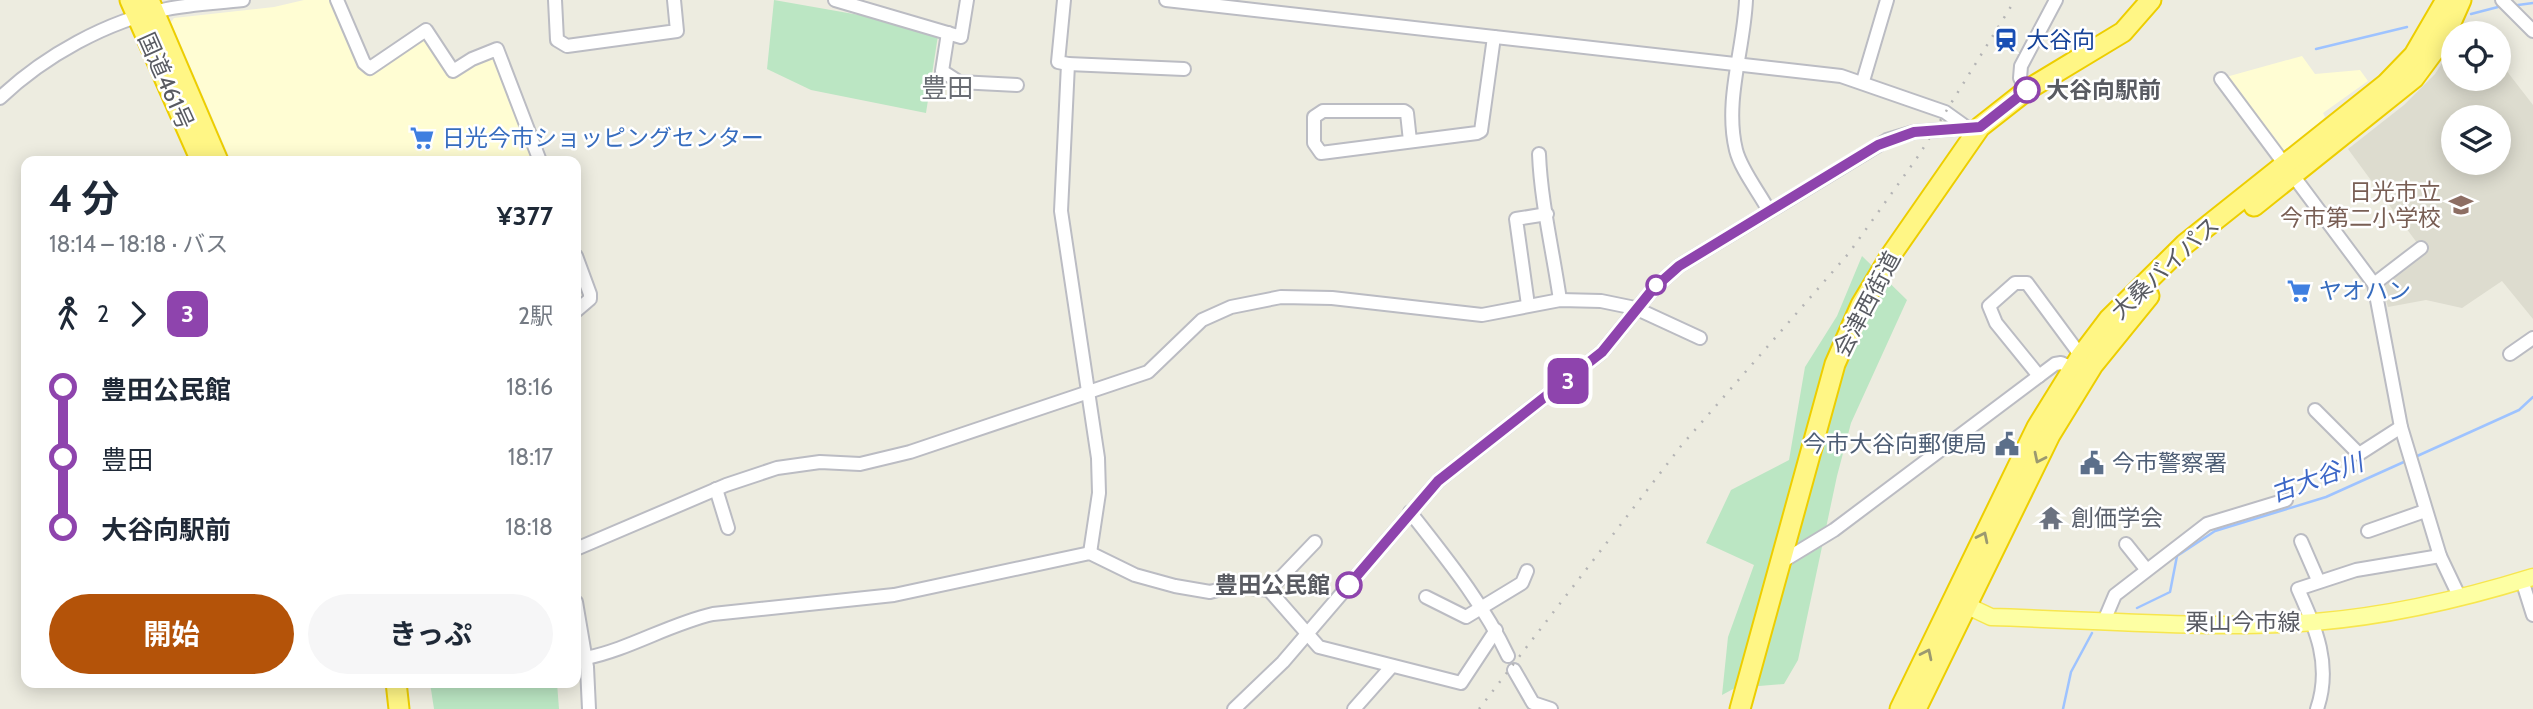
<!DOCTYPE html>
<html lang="ja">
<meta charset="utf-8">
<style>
:root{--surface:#fff;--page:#f6f6f7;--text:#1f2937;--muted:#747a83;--accent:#b45309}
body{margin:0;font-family:Cabin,"Noto Sans JP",sans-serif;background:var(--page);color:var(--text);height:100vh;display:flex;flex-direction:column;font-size:26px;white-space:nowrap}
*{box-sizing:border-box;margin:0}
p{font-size:23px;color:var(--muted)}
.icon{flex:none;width:38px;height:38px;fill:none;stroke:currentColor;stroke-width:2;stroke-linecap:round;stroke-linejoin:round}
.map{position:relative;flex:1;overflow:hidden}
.side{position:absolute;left:21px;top:156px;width:560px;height:532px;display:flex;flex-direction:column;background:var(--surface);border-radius:14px;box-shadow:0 4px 18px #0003}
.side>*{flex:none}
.badge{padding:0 14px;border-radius:10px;font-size:24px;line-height:46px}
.tools{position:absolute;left:2441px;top:21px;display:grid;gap:14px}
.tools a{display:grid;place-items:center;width:70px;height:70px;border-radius:50%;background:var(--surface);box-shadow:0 4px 18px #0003;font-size:35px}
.map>.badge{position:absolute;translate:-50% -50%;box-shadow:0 0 0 4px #fff}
.legs{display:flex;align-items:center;gap:10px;height:77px;padding:0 28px;font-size:23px}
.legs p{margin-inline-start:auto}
.headline{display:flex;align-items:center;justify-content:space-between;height:119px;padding:0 28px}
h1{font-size:38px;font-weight:700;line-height:52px}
.button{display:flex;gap:14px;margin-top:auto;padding:14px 28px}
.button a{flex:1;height:80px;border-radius:42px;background:var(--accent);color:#fff;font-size:28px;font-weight:700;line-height:80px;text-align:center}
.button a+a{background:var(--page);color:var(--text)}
ul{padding:0 28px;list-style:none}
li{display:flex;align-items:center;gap:24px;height:70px;font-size:26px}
li i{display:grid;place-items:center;width:10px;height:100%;margin:0 9px;background:currentColor}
li i::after{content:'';width:18px;height:18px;margin:-9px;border:5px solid;border-radius:50%;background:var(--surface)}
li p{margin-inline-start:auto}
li:first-child i{background:linear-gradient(#0000 50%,currentColor 0)}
li:last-child i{background:linear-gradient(currentColor 50%,#0000 0)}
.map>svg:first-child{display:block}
.commercial{fill:#fffdd3}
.education{fill:#dddccf;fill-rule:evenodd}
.green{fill:#bbe6c3}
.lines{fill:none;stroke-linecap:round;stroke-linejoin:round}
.stream{stroke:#9ec3ff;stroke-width:2.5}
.minor-casing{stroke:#bbbcc3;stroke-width:16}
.major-casing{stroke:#f7e64f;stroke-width:19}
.highway-casing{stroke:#edce00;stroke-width:23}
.minor{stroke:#fff;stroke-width:12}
.major{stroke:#fdffa3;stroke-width:16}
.highway{stroke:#fff685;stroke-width:19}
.rail{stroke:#b4b4b5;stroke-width:2.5;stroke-dasharray:2 9;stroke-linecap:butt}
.oneway{stroke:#9b9970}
.line-1-casing{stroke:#fff;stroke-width:16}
.line-1{stroke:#8e44ad;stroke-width:10}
.stop-1-dot{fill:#fff;stroke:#8e44ad;stroke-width:3.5}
.labels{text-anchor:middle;stroke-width:5;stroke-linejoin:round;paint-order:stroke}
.transit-label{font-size:23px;fill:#164399;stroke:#fff;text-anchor:start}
.street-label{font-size:23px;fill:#595b62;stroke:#fff}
.stop-label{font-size:23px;font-weight:bold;fill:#595b62;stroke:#fff;text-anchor:start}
.shop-label{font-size:23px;fill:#366cbe;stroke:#fff;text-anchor:start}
.education-label{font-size:23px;fill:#785e54;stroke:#fff;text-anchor:end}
.service-label{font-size:23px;fill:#4e5e75;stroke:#fff;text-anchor:end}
.worship-label{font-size:23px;fill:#5b616d;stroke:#fff;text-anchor:start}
.water-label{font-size:24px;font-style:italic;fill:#3c67c7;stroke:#fff}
.quarter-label{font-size:26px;fill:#6a6d74;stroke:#fff}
</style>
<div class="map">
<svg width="2533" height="709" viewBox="0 0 2533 709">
<rect width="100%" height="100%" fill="#edece0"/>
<!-- commercial -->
<g class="commercial">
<polygon points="304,0 331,0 357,63 364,72 369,73 419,37 426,39 451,76 495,56 536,161 231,161 171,22 174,18 274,7"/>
<polygon points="2302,56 2315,74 2360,70 2368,81 2323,113 2325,117 2320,122 2282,152 2226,77"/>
</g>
<!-- education -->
<path class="education" d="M2453,46L2454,79H2499V61L2533,105V319L2502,281L2462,308L2426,300L2388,307L2381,283L2423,251L2348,149L2404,105L2435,74ZM2454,117H2499V163H2454Z"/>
<!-- green -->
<g class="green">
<polygon points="774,0 939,29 926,113 811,90 767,69"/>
<polygon points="1862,256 1907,300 1851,423 1837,476 1798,660 1784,684 1735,688 1722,695 1728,637 1754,565 1706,543 1731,490 1789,460 1805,367 1837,316"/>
<polygon points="430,683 557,683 559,709 434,709"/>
</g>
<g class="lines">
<!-- stream -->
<g class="stream">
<polyline points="2518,5 2533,3"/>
<polyline points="2471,14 2498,7"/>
<polyline points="2316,49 2407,27"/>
<polyline points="2415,457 2519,410 2533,397"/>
<polyline points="2137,608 2170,592 2177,556 2215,531 2326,497 2406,461"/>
<polyline points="2063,709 2071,672 2092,633"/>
</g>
<!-- minor casing -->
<g class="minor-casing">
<g id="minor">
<polyline points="337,0 364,63 370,68 426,30 453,71 472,59 497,49 540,161"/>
<polyline points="555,0 557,40 567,46 677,31 674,0"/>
<polyline points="835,0 961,37 967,0"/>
<polyline points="1064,0 1058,62 1068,64 1061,211 1098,458 1099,493 1090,553"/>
<polyline points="1166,0 1841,76 1945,112 1966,127"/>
<path d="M1746,0C1744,49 1724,101 1736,150C1741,170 1759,192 1769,211"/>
<polyline points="2502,0 2533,31"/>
<polyline points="948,33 942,71 959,82 1017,85"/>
<polyline points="1068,64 1184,69"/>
<polyline points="2221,79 2374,284 2401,427 2440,556 2460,598"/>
<polyline points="1863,81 1887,0"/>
<polyline points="2027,90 2020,78 2021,66 2056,0"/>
<path d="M0,98C44,56 107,21 167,9C191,4 217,3 243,0"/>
<polyline points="1410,141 1407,113 1404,111 1323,111 1314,117 1314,143 1321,153 1477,133 1481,131 1494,37"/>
<path d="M1539,154C1541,203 1553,251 1560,300"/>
<polyline points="576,256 590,294 590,299 576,311"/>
<polyline points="2374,284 2421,248"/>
<polyline points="1528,305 1516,219 1547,214"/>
<polyline points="2510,354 2533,338"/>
<polyline points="2039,376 1996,323 1989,306 2015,283 2027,283 2081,356"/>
<polyline points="2315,410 2359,454 2401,427"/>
<polyline points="716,489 728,528"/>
<path d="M1410,512C1446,558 1483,603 1508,656"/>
<polyline points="2368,531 2425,511"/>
<polyline points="2301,541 2318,580"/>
<polyline points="2126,544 2146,569"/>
<polyline points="576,549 726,485 777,468 820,462 860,464 910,452 1148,372 1202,320 1231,307 1281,297 1332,298 1482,315 1560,300 1601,301 1635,308 1700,338"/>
<polyline points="1783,561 1834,530 2055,364 2061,363 2073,368"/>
<polyline points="2522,580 2533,615"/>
<polyline points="1269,590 1315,542"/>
<polyline points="1426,597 1466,617 1522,583 1527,571"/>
<polyline points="576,602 587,667 589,709"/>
<polyline points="2104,621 2115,595 2207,524 2286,500"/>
<path d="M586,658C630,649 669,624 713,614L894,595L1090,553L1135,575L1175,586L1210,592L1233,586L1269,590L1319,647L1461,683L1496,630"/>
<polyline points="1514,670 1533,703 1551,709"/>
<polyline points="1234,709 1283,662 1438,481 1602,352 1653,289 1679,266 1887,140 1914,132 1980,127"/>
<polyline points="1354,709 1392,666"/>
<path d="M2317,709C2332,665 2316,629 2298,589L2356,570L2440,556"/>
</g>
</g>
<!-- major casing -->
<g class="major-casing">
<path id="major" d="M1957,601L1991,617C2098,620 2208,630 2315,622C2389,616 2462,599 2533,577"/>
</g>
<!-- highway casing -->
<g class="highway-casing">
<g id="highway">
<polyline points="130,0 201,161"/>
<polyline points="149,0 218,161"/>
<polyline points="2254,206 2414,78 2445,36 2461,0"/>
<polyline points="396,682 399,709"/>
<polyline points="1740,709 1835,364 1861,305 1891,255 1980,127 2027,90 2123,32 2151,0"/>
<polyline points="1900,709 2037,427 2081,356 2109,319 2185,244 2386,84 2414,55 2446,0"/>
<polyline points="1916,709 2050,435 2093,365 2149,296"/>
</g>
</g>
<!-- minor -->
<use href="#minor" class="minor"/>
<!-- major -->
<use href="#major" class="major"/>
<!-- highway -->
<use href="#highway" class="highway"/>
<!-- rail -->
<polyline class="rail" points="1479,709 1681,446 1849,253 1919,155 2015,0"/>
</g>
<!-- one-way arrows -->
<defs><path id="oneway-chevron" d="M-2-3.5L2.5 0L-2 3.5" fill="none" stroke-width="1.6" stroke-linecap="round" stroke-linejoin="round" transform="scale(1.75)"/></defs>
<g class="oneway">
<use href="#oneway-chevron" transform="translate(2039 458) rotate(116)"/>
<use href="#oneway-chevron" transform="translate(1983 537) rotate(-64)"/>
<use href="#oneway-chevron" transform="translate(1927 654) rotate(-64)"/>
</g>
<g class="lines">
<!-- line-1 casing -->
<g class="line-1-casing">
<polyline id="line-1" points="1349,585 1438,481 1602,352 1653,289 1679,266 1878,145 1914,132 1980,127 2027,90"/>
</g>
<!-- line-1 -->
<use href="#line-1" class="line-1"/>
</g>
<!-- icons -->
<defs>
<g id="station-bare" transform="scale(1.89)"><path d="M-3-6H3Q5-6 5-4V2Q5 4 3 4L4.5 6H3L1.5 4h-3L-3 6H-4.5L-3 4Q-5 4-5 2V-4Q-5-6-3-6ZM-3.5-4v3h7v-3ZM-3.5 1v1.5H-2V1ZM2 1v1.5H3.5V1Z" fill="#1a4fb4" stroke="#fff" stroke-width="2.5" paint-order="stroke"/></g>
<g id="supermarket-bare" transform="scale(1.89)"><path d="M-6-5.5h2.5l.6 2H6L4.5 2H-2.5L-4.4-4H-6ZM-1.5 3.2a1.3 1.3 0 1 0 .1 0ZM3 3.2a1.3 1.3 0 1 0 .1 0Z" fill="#3f7fe0" stroke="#fff" stroke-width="2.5" paint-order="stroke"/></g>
<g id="school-bare" transform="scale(1.89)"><path d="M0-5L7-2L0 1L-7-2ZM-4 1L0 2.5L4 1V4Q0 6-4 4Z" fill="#8d6e63" stroke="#fff" stroke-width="2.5" paint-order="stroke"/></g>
<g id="civic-bare" transform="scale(1.89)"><path d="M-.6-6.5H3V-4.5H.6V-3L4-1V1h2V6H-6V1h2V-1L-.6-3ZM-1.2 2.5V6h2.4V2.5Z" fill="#5c6f8a" stroke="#fff" stroke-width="2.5" paint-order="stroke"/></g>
<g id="temple-bare" transform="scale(1.89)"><path d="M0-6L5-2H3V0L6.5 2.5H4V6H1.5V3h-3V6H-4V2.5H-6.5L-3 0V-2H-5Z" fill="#6b7280" stroke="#fff" stroke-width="2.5" paint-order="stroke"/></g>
</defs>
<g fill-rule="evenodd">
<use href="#station-bare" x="2006" y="40"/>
<use href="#supermarket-bare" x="422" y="138"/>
<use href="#school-bare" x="2461" y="205"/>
<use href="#supermarket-bare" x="2299" y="291"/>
<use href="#civic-bare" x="2007" y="444"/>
<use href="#civic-bare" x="2092" y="463"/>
<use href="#temple-bare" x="2051" y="518"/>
</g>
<!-- markers -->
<g class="stop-1-dot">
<circle cx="2027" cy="90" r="12"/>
<circle cx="1656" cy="285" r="9"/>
<circle cx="1349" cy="585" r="12"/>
</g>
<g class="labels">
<!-- transit labels -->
<g class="transit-label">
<text x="2026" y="48">大谷向</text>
</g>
<!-- street labels -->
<g class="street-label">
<text transform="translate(166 81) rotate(66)" y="8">国道461号</text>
<text transform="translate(2165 268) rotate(-43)" y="8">大桑バイパス</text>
<text transform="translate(1867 304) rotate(-62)" y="8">会津西街道</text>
<text x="2243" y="630">栗山今市線</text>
</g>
<!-- stop labels -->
<g class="stop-label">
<text x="2046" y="98">大谷向駅前</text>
<text x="1330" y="593" text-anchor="end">豊田公民館</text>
</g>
<!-- shop labels -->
<g class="shop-label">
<text x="442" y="146">日光今市ショッピングセンター</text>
<text x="2319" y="299">ヤオハン</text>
</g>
<!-- education labels -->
<g class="education-label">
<text x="2441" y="200">日光市立<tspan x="2441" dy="26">今市第二小学校</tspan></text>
</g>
<!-- service labels -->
<g class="service-label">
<text x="1987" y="452">今市大谷向郵便局</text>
<text x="2112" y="471" text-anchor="start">今市警察署</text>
</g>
<!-- worship labels -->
<g class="worship-label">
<text x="2071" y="526">創価学会</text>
</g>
<!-- water labels -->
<g class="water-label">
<text transform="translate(2317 478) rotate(-20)" y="8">古大谷川</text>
</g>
<!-- quarter labels -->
<g class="quarter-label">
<text x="947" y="97">豊田</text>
</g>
</g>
</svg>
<div class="tools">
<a><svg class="icon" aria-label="locate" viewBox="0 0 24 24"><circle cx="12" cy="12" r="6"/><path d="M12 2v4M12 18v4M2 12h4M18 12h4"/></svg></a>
<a><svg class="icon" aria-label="layers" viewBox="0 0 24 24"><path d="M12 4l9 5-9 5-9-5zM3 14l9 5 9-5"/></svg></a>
</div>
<b class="badge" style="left:1568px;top:381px;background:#8e44ad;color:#fff">3</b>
<section class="side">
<div class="headline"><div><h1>4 分</h1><p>18:14 – 18:18 · バス</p></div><b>¥377</b></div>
<div class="legs"><svg class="icon" aria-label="walk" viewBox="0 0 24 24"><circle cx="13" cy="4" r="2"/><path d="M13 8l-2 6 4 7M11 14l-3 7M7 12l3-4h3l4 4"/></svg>2<svg class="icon" aria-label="forward" viewBox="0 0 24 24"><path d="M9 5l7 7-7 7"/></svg><b class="badge" style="background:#8e44ad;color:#fff">3</b><p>2駅</p></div>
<ul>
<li><i style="color:#8e44ad"></i><b>豊田公民館</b><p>18:16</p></li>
<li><i style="color:#8e44ad"></i><span>豊田</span><p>18:17</p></li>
<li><i style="color:#8e44ad"></i><b>大谷向駅前</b><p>18:18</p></li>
</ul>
<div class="button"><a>開始</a><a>きっぷ</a></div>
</section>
</div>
